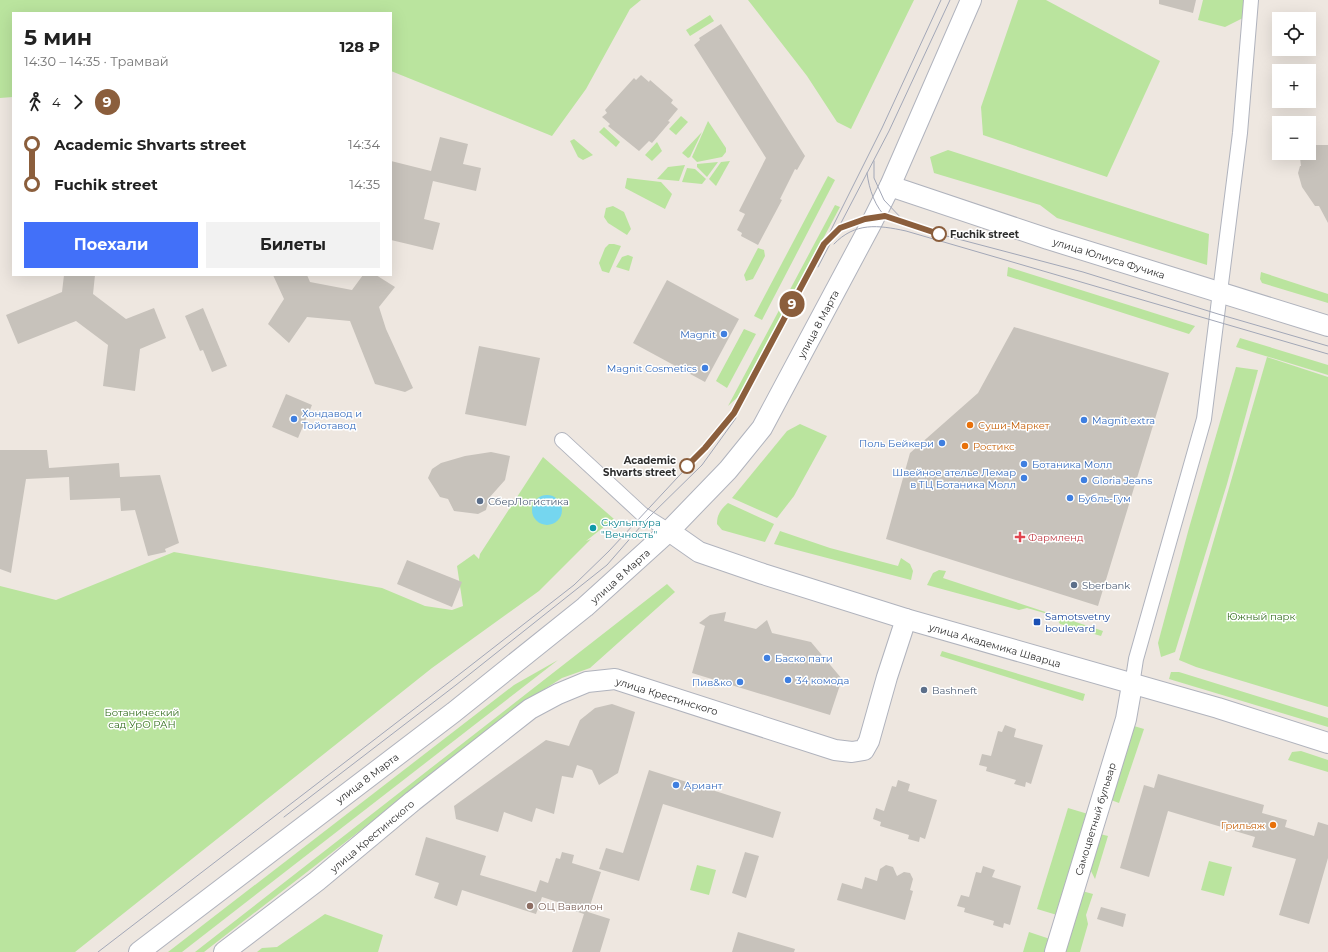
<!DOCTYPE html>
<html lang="ru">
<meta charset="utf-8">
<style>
:root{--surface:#fff;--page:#f2f2f2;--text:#222;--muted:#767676;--accent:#4270f9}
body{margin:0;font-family:Montserrat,sans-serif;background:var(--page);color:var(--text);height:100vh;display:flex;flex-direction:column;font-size:15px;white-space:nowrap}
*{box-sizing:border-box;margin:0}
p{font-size:13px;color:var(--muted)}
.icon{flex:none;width:22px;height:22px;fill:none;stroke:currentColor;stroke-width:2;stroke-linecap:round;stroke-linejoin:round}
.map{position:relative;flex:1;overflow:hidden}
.sheet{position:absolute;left:12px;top:12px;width:380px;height:264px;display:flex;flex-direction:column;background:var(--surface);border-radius:0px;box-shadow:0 4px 16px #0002}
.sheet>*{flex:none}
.badge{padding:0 8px;border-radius:13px;font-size:14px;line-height:26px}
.fabs{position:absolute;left:1272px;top:12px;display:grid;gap:8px}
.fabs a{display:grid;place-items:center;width:44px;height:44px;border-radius:0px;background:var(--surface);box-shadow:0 4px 16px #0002;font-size:20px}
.map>.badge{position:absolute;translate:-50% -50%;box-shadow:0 0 0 2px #fff}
.legs{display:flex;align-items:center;gap:6px;height:44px;padding:0 12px;font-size:13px}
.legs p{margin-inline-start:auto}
.summary{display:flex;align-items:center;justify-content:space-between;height:68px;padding:0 12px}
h1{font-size:22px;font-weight:700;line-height:30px}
.action{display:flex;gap:8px;margin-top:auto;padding:8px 12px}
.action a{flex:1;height:46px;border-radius:0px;background:var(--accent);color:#fff;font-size:16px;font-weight:700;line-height:46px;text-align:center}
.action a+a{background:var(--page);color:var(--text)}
ul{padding:0 12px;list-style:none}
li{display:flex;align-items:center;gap:14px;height:40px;font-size:15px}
li i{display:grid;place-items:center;width:6px;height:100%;margin:0 5px;background:currentColor}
li i::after{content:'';width:10px;height:10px;margin:-5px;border:3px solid;border-radius:50%;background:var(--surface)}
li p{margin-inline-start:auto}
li:first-child i{background:linear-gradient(#0000 50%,currentColor 0)}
li:last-child i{background:linear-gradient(currentColor 50%,#0000 0)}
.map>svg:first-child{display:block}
.green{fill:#bae49e}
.water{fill:#75d6ef}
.building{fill:#c7c2bb}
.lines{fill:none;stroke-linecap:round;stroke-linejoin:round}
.street-casing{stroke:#b0b3bd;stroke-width:16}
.secondary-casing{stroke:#b0b3bd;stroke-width:22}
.street{stroke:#fff;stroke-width:14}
.secondary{stroke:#fff;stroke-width:20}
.tram{stroke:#a2a7b7;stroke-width:1}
.line-1-casing{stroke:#fff;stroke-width:9}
.line-1{stroke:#8b5e3c;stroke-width:6}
.stop-1-dot{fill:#fff;stroke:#8b5e3c;stroke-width:2}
.shop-dot{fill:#3f7fe0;stroke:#fff;stroke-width:1.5}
.food-dot{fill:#e8710a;stroke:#fff;stroke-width:1.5}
.service-dot{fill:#5c6f8a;stroke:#fff;stroke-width:1.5}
.culture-dot{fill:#0f9aa8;stroke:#fff;stroke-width:1.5}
.health-dot{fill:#e0444e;stroke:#fff;stroke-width:1.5}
.transit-dot{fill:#1a4fb4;stroke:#fff;stroke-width:1.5}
.education-dot{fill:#8d6e63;stroke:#fff;stroke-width:1.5}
.labels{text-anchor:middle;stroke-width:3;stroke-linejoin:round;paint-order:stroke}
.stop-label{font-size:10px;font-weight:bold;fill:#2d2d2d;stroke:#fff;text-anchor:start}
.street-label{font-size:10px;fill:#2d2d2d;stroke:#fff}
.shop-label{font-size:10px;fill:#366cbe;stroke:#fff;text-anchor:start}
.food-label{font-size:10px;fill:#c56008;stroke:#fff;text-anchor:start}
.service-label{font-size:10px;fill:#4e5e75;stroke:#fff;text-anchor:start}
.culture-label{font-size:10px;fill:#0d838f;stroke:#fff;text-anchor:start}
.health-label{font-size:10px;fill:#be3a42;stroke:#fff;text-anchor:start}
.transit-label{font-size:10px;fill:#164399;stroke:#fff;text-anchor:start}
.park-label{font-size:10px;fill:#316c1c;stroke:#fff}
.education-label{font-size:10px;fill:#785e54;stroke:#fff;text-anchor:start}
</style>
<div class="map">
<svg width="1328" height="952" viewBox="0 0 1328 952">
<rect width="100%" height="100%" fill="#eee7e0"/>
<!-- green -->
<g class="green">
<polygon points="0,0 641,0 630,9 586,89 552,136 391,71 391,13 13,13 13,97 0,98"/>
<polygon points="748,0 914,0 851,129 837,122 807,76"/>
<polygon points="1018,0 1046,0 1160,61 1107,177 983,135 981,107"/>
<polygon points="1203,0 1245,0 1243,18 1225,27 1198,20"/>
<polygon points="710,15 714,21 690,36 686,30"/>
<polygon points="681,116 688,122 676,135 669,129"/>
<polygon points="708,121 726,148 726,152 722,157 697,162 692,157"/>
<polygon points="604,127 620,142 616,147 599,132"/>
<polygon points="702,132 690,157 688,158 682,153"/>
<polygon points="574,139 593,155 583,160 578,157 570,141"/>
<polygon points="657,142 662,151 652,161 645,155"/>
<polygon points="948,150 1209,234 1207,265 1057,218 1040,205 934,173 930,157"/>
<polygon points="730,161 716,186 709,179 721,162"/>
<polygon points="718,162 707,177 697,167 697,164"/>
<polygon points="685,165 679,181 657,179 668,167"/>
<polygon points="687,168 695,169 706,179 702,184 682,182"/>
<polygon points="828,176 835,180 762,320 754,316"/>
<polygon points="627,178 661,182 672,194 665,209 625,188"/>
<polygon points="835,205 840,207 739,396 728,406"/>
<polygon points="613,206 624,212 631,229 627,235 608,223 604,217 606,208"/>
<polygon points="609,244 614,244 621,246 609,273 602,271 599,263 605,248"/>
<polygon points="758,248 764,250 765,256 753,279 746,281 744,275"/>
<polygon points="628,255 633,257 629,271 616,267 622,257"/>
<polygon points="1008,267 1195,326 1189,334 1007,276"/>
<polygon points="1261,272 1328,294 1328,303 1262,283 1260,279"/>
<polygon points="744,329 756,334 727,388 716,381"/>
<polygon points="1240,338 1328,365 1328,375 1236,347"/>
<polygon points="1267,357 1328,377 1328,707 1196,667 1179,660"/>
<polygon points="1236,367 1258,370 1227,484 1175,652 1161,657 1158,643 1189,528"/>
<polygon points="800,424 827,436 794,496 777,518 732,498 787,431"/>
<polygon points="543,457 614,519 586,541 591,539 539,591 432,668 75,952 0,952 0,586 56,600 174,552 382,588 425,606 452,610 463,606 457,566 474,554 479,559 480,554"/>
<path d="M728,503L774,524L765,542L722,530L717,524C717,515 720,510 728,503Z"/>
<polygon points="780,531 830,548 898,566 901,558 910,564 913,571 911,580 774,544"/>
<polygon points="939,570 946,571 943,578 1103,631 1101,636 1060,624 1055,616 1027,608 1019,610 927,585 933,573"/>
<polygon points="667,584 675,592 590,668 562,678 532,697 204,952 195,952"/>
<polygon points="942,651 1085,694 1083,701 940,656"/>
<polygon points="558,660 182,952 168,952 514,685"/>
<polygon points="1171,672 1179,672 1328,718 1328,727 1169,679"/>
<polygon points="1134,726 1144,729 1119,803 1111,800"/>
<polygon points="1301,751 1328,760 1328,772 1288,760 1292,752"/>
<polygon points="1068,808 1088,814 1057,915 1037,909"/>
<polygon points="1100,834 1108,836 1095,879 1090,869"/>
<polygon points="1209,861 1232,867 1224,896 1201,890"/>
<polygon points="697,865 716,870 709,895 690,890"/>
<polygon points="1082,891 1093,894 1086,915 1088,924 1080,952 1064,952"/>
<polygon points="325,914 383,935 378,952 257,952 262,948 277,947"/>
<polygon points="1029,932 1050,939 1046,952 1023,952"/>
</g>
<!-- water -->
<circle class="water" cx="547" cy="510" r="15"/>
<!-- building -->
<g class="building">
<polygon points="1159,0 1196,0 1193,13 1159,4"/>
<polygon points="721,24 805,156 797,170 795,169 780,199 782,200 758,245 741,236 742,233 737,230 745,214 739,211 766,158 694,45 700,40 699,38"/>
<polygon points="641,75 649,82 650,80 673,100 671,103 678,109 668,121 670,122 652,143 649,141 639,151 608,126 610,124 602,117 607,113 605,110 634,78 636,80"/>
<polygon points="440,137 468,144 463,164 481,168 476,191 433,181 424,219 440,223 433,250 391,240 391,161 431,171"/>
<polygon points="1309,145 1328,145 1328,223 1319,206 1315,206 1302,187 1298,173 1300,166 1301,166 1300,158 1303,153 1309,153"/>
<polygon points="64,275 95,275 93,294 126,319 154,308 166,338 140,349 135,391 103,386 108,345 76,321 18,344 6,315 62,292"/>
<polygon points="273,275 307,275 310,282 352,290 363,275 376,275 395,287 379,307 386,329 413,388 405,392 375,384 350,321 307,317 289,343 268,324 284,299"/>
<polygon points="667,280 739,319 705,382 633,343"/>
<polygon points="203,308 227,366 212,372 203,350 200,351 185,316"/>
<polygon points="1014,327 1169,373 1098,606 886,539 910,453 978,393"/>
<polygon points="479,346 540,358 526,426 465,414"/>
<polygon points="286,394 312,405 298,438 272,427"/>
<polygon points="0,450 47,450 49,468 119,463 120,477 160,475 179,543 165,549 166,552 148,556 135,510 121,511 120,498 70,500 69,477 26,479 11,573 0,569"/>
<polygon points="491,452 510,456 505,480 489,498 486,510 478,514 454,511 448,499 440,497 428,478 432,469 441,463 465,456"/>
<polygon points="407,560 462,582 452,607 397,584"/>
<polygon points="726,612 724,621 756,629 767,620 772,633 811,642 842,679 830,715 692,673 705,626 699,623 710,615"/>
<polygon points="612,704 635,712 618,773 599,785 592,770 577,765 573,778 562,776 554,814 536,808 532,822 504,812 498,832 456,819 454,806 546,740 569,746 580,720 595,708"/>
<polygon points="1005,725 1016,729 1014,737 1043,745 1031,784 1026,782 1025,787 1014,784 1016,780 986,771 987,767 979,765 982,754 991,756 998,731 1002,732"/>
<polygon points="649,770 781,812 773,838 663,804 639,881 599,869 606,848 623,853"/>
<polygon points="1158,774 1264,805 1262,813 1287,820 1285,827 1314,836 1318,822 1328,825 1328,858 1309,924 1279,915 1296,859 1252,847 1255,837 1168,811 1149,877 1120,868 1144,785 1154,788"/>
<polygon points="898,780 910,784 908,791 937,800 925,839 920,837 919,842 908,839 909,835 880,826 881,822 873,819 876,808 884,811 892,786 896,787"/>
<polygon points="426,837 486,856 480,875 536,892 540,880 548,883 556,858 560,859 562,852 574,855 572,863 601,872 588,912 610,919 600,952 572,952 584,914 572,910 573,907 542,897 536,914 462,890 457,906 434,898 439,883 415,875"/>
<polygon points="745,852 759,856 746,898 732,893"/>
<polygon points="886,865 893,867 897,876 904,872 910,873 913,879 910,890 913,891 905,920 837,900 842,883 862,889 865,877 877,881 880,869"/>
<polygon points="983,866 995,870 992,877 1021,886 1010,925 1004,923 1003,928 993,925 994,921 964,912 965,908 957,906 961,895 969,897 976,872 981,873"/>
<polygon points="1101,907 1126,914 1123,927 1097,919"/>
<polygon points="738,932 795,949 794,952 732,952"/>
</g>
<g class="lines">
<!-- street casing -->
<g class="street-casing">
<g id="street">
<polyline points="562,440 642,514 669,531"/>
<polyline points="1132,685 1136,659 1204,419 1240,133 1251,0"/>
</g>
</g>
<!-- secondary casing -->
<g class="secondary-casing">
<g id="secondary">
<polyline points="890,186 1048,239 1328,326"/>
<polyline points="669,531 699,552 763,574 906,619 1218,708 1328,743"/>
<polyline points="139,952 454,712 585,607 669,531 728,470 762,428 871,224 890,186 971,0"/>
<polyline points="224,952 317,881 413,801 530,709 558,694 587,682 615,679 835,750 852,752 864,750 869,741 887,677 906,619"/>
<polyline points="1055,952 1126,719 1132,685"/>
</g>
</g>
<!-- street -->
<use href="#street" class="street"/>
<!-- secondary -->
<use href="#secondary" class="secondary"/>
<!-- tram -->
<g class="tram">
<polyline points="874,161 874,178 884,200 904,221"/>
<path d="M867,173C869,189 875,208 888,219"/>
<polyline points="838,230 865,219 885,216 939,234 1083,272 1218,314 1328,346"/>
<path d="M834,244C855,222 878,225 906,231L1328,354"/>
<polyline points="818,267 889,131 950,0"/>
<polyline points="284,817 456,685 607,565 648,518 702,465 736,418"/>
<polyline points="98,952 452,680 574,585 609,551 705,448 734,413 824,244 882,128 941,0"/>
</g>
</g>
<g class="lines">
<!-- line-1 casing -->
<g class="line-1-casing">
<polyline id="line-1" points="687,466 705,448 734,413 824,244 840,228 865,219 885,216 939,234"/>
</g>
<!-- line-1 -->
<use href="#line-1" class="line-1"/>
</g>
<!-- markers -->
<g class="stop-1-dot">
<circle cx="939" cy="234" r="7"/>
<circle cx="687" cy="466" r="7"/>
</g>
<g class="shop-dot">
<circle cx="724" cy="334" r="4"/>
<circle cx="705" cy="368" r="4"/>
<circle cx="294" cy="419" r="4"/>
<circle cx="1084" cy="420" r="4"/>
<circle cx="942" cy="443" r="4"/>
<circle cx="1024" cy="464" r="4"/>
<circle cx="1024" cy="478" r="4"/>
<circle cx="1084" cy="480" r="4"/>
<circle cx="1070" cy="498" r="4"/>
<circle cx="767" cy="658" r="4"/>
<circle cx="788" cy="680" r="4"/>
<circle cx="740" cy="682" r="4"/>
<circle cx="676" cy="785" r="4"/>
</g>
<g class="food-dot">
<circle cx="970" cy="425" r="4"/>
<circle cx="965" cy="446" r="4"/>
<circle cx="1273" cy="825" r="4"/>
</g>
<g class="service-dot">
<circle cx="480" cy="501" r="4"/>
<circle cx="1074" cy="585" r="4"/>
<circle cx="924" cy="690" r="4"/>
</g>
<circle class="culture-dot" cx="593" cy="528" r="4"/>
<path class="health-dot" d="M1018 531h4v4h4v4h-4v4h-4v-4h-4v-4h4z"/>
<rect class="transit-dot" x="1033" y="618" width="8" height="8" rx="2"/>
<circle class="education-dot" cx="530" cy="906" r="4"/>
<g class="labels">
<!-- stop labels -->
<g class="stop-label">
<text x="950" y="238">Fuchik street</text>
<text x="676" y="464" text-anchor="end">Academic<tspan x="676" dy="12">Shvarts street</tspan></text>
</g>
<!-- street labels -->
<g class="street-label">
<text transform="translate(1109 258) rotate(17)" y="4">улица Юлиуса Фучика</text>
<text transform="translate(818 324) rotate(-62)" y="4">улица 8 Марта</text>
<text transform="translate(620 576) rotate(-42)" y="4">улица 8 Марта</text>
<text transform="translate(995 645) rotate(16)" y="4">улица Академика Шварца</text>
<text transform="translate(667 696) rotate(17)" y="4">улица Крестинского</text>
<text transform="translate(367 778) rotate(-37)" y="4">улица 8 Марта</text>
<text transform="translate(1095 819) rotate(-73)" y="4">Самоцветный бульвар</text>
<text transform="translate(372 836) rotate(-40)" y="4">улица Крестинского</text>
</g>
<!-- shop labels -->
<g class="shop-label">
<text x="716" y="338" text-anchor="end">Magnit</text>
<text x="697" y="372" text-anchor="end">Magnit Cosmetics</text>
<text x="302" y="417">Хондавод и<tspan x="302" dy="12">Тойотавод</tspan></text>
<text x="1092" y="424">Magnit extra</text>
<text x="934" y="447" text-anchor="end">Поль Бейкери</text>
<text x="1032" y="468">Ботаника Молл</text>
<text x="1016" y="476" text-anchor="end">Швейное ателье Лемар<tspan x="1016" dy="12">в ТЦ Ботаника Молл</tspan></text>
<text x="1092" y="484">Gloria Jeans</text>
<text x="1078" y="502">Бубль-Гум</text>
<text x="775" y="662">Баско пати</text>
<text x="796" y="684">34 комода</text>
<text x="732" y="686" text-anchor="end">Пив&amp;ко</text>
<text x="684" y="789">Ариант</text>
</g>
<!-- food labels -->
<g class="food-label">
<text x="978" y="429">Суши-Маркет</text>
<text x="973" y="450">Ростикс</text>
<text x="1265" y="829" text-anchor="end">Грильяж</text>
</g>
<!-- service labels -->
<g class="service-label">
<text x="488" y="505">СберЛогистика</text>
<text x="1082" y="589">Sberbank</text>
<text x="932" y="694">Bashneft</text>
</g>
<!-- culture labels -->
<g class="culture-label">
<text x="601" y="526">Скульптура<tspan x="601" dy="12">"Вечность"</tspan></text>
</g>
<!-- health labels -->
<g class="health-label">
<text x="1028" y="541">Фармленд</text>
</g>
<!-- transit labels -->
<g class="transit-label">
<text x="1045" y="620">Samotsvetny<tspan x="1045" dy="12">boulevard</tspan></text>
</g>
<!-- park labels -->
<g class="park-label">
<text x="1261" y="620">Южный парк</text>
<text x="142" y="716">Ботанический<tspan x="142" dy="12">сад УрО РАН</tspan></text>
</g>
<!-- education labels -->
<g class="education-label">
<text x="538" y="910">ОЦ Вавилон</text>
</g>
</g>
</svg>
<div class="fabs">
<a><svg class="icon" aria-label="locate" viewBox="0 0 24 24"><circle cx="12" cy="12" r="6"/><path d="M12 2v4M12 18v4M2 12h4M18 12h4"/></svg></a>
<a>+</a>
<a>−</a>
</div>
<b class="badge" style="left:792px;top:304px;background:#8b5e3c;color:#fff">9</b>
<section class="sheet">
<div class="summary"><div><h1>5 мин</h1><p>14:30 – 14:35 · Трамвай</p></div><b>128 ₽</b></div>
<div class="legs"><svg class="icon" aria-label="walk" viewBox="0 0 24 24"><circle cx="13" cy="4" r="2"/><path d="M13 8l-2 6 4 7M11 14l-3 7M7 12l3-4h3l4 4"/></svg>4<svg class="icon" aria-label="forward" viewBox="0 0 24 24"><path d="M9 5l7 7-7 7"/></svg><b class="badge" style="background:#8b5e3c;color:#fff">9</b></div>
<ul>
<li><i style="color:#8b5e3c"></i><b>Academic Shvarts street</b><p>14:34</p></li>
<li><i style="color:#8b5e3c"></i><b>Fuchik street</b><p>14:35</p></li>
</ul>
<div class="action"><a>Поехали</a><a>Билеты</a></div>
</section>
</div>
